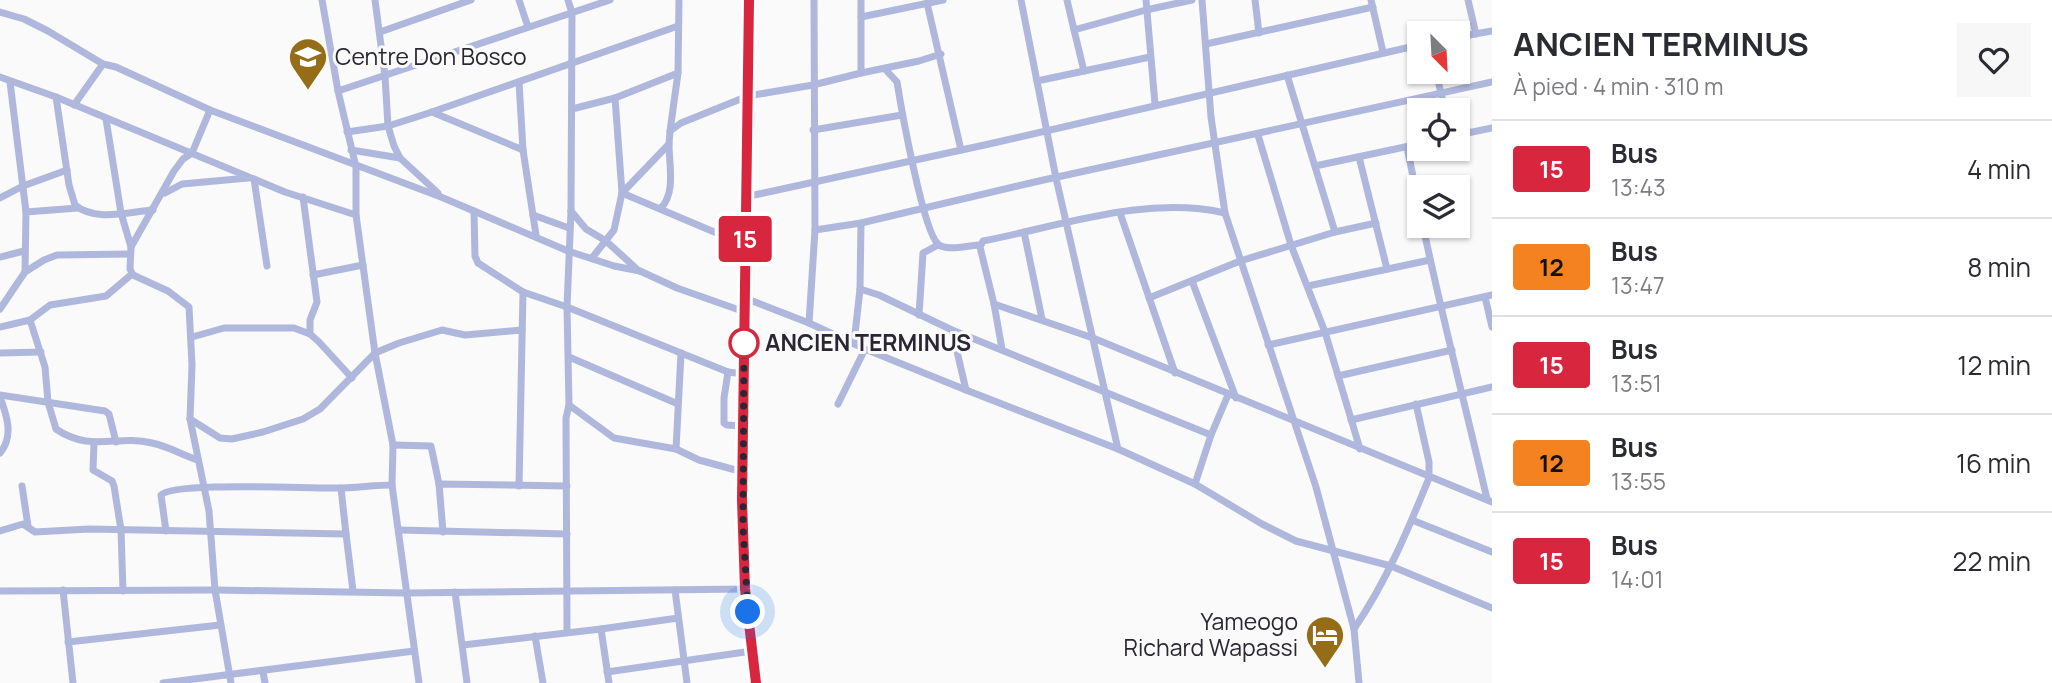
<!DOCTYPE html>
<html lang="fr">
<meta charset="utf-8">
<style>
:root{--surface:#fff;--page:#f7f7f7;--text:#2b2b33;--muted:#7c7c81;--line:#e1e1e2}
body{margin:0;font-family:Manrope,sans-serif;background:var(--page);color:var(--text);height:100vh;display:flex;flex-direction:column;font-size:26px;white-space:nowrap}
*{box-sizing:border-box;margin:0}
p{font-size:23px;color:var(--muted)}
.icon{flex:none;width:38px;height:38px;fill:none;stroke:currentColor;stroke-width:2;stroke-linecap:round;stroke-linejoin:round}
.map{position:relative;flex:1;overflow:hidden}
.sheet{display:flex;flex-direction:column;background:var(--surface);width:560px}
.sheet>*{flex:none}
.badge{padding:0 14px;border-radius:5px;font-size:24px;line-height:46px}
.needle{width:46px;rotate:156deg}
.buttons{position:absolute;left:1407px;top:21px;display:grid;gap:14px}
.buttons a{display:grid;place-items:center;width:63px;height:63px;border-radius:0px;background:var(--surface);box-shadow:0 2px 5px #0004;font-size:35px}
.you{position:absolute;width:35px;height:35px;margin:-18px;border:5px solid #fff;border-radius:50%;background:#1a73e8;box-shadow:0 0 0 10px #1a73e833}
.map>.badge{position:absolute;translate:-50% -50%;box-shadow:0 0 0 4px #fff}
.round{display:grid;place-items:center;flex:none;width:74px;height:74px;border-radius:0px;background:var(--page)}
.overview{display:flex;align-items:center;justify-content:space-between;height:119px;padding:0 21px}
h1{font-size:33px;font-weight:700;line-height:52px}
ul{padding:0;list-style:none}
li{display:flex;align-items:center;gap:21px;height:98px;padding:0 21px;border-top:2px solid var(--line)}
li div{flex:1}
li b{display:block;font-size:26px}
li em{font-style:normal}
li .badge{min-width:77px;font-weight:700;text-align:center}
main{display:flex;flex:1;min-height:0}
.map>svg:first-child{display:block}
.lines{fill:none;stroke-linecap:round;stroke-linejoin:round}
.minor{stroke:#afb8dc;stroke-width:7}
.line-casing{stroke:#fff;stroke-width:16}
.line{stroke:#d7263d;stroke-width:10}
.walk{stroke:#2b2633;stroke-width:7;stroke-dasharray:0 12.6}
.stop-dot{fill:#fff;stroke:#d7263d;stroke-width:3.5}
.labels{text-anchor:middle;stroke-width:6;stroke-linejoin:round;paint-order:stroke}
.poi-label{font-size:23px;fill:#2b2633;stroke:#f9faf9;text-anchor:start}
.stop-label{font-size:23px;font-weight:bold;fill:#2b2633;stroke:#f9faf9;text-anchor:start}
</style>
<main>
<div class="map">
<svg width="1492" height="683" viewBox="0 0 1492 683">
<rect width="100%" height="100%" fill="#f9faf9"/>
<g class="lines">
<!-- minor -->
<g class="minor">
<polyline points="322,0 338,91 356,167 356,215 375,353 393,445 392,485 419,683"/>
<polyline points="375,0 385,76 388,126 394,146 400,158 438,193"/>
<polyline points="519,0 528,27"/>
<polyline points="749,0 742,500 745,589 756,683"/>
<polyline points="1021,0 1056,178 1118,449"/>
<polyline points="1067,0 1074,30 1146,10 1192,0"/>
<polyline points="1146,0 1155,104"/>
<polyline points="1202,0 1211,117 1225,213 1316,487 1354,629 1359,683"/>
<polyline points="1255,0 1259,33"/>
<polyline points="1371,0 1383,52"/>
<polyline points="1468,0 1476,34"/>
<polyline points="927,3 961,150"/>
<polyline points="0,12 24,19 48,31 103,64 116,67 210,110 441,197 568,251 614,266 640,271 677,288 745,312"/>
<polyline points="861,17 943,0"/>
<polyline points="1074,30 1084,71"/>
<polyline points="380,32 471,0"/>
<polyline points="1458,37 1492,31"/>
<polyline points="1206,44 1373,7"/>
<path d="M885,69L897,82C901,107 923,231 938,244C946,252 969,245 980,245"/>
<polyline points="1436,72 1445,110"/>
<polyline points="861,73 861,0"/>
<polyline points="1287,75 1335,232"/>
<polyline points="0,77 56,97 285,192 356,215"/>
<polyline points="1037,81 1150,57"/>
<polyline points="10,82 26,212"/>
<polyline points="519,82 523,150 536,235"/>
<polyline points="338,91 610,0"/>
<path d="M56,97L69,185L75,205C95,222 128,212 153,210"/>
<polyline points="615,98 622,193"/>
<polyline points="74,105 103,64"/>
<polyline points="572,109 615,98 678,73 679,0"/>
<polyline points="210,110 192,153 183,159 174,171 131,247 130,269 133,275 168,291 189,307 192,365 190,419 209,511 215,590 231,683"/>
<polyline points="432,112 523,150"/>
<polyline points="106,119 121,213 131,247"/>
<polyline points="813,130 902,115"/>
<polyline points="670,131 678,73"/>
<polyline points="347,132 388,126 432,112 678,26"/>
<polyline points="1258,135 1291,245 1325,332 1360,449"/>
<polyline points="1458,135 1492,128"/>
<polyline points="1407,147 1419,206"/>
<polyline points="351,150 400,158"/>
<polyline points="1359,157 1387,269"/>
<polyline points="1315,166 1419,144"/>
<polyline points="254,179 267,266"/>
<polyline points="165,193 182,184 248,178"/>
<polyline points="622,193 745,245"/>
<polyline points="303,197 317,302 310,320 310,334"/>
<polyline points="745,197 989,144 1419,45"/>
<polyline points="0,198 23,186 67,170"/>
<path d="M661,208C676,192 669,165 669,144"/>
<polyline points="474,211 475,256 478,263 523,292 567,307 728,372 744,374"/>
<polyline points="571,211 586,229 606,241 639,271"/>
<polyline points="1120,213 1175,373"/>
<polyline points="533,215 569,228"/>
<path d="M1423,226C1442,317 1466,408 1487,499"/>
<polyline points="815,230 861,223 1039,181 1492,82"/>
<polyline points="1024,232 1042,319"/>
<polyline points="0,257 24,251"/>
<polyline points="592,258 614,230 622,193 669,144 670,131 681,123 748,96 813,85 861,73 919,61 941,54"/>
<polyline points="25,272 44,260 57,255 130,254"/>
<polyline points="313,275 363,265"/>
<polyline points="1192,281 1236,398"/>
<polyline points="1308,286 1430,260"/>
<polyline points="860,289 879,295 952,330 1211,435"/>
<polyline points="1485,297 1492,327"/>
<polyline points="745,298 809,323 865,349 966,390 1118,449 1195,484 1262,524 1296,541 1391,566 1492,608"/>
<polyline points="1149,298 1240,261 1335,232 1376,223"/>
<polyline points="994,304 1093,338 1492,502"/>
<polyline points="0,309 25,272 26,212 78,208"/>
<polyline points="919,315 923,253 938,245"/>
<path d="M30,320L45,367L48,402L56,429C91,453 117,434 152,443C168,446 182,455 198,460"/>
<polyline points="809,323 815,230 814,0"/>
<polyline points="0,327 30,320 50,305 106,296 132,274"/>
<polyline points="952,330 966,390"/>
<polyline points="192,337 224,328 294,328 310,334 319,342 352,378"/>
<polyline points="854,343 860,289 861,223"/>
<polyline points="1268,345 1492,295"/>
<path d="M1002,349L994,304L980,247L983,241C1061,226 1145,195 1225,213"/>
<polyline points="0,353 41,352"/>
<polyline points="569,357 678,404"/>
<polyline points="728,372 724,398 724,423 727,425 743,426"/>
<polyline points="1338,376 1452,350"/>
<polyline points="0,395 105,411 109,414 116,442"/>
<path d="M0,397C7,416 14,436 0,453"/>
<polyline points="838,404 865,349"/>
<polyline points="569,405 614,438 676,449 699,460 743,472"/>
<polyline points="190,419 220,438 232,439 263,432 303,419 320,409 375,353 399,343 442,330 465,335 522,330"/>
<polyline points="1351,420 1492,387"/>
<polyline points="94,443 93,470 112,481 114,486 121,530 123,591"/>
<polyline points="393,445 431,446 439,484"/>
<polyline points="676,449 681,353"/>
<polyline points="1195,484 1211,435 1228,395"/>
<polyline points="22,486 28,526"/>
<polyline points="519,486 523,292"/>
<polyline points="1412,520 1492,552"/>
<polyline points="399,530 567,534"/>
<polyline points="0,531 23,524 35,532 89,529 346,534 341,488"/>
<path d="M166,531L161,495C173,481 311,489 338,488C356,488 374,485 392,485"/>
<polyline points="443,532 439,484 567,486"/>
<polyline points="346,534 353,591"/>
<polyline points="63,590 73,683"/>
<polyline points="675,590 687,683"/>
<polyline points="0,591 215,590 407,593 745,589"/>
<polyline points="455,592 467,683"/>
<polyline points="601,629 609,683"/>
<path d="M1354,629C1386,582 1408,530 1429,478V462L1416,404"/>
<polyline points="567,631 566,418 569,405 567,307 571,211 572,13 568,0"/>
<polyline points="535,636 543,683"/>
<polyline points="68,642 220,625"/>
<polyline points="463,645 601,629 678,618"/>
<polyline points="263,672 265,683"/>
<polyline points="607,672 752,651"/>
<polyline points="163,683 414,651"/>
</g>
</g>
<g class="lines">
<!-- line casing -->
<g class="line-casing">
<polyline id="line" points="749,0 742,500 745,589 756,683"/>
</g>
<!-- line -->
<use href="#line" class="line"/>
<!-- walk -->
<polyline class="walk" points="744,343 743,527 748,612"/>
</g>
<!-- icons -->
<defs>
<g id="school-pin" transform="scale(2.0125)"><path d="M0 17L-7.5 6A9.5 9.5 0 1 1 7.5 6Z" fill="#956d17" stroke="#f9faf9"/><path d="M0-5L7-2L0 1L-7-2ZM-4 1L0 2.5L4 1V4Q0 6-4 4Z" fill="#fff"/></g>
<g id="hotel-pin" transform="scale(2.0125)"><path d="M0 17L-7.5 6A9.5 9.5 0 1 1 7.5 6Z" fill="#956d17" stroke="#f9faf9"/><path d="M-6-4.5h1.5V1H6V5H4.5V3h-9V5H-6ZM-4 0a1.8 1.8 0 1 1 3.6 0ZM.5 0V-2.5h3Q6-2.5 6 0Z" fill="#fff"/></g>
</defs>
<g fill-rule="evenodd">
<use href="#school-pin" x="308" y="57"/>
<use href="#hotel-pin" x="1325" y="635"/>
</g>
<!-- markers -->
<circle class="stop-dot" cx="744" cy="343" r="14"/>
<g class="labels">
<!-- poi labels -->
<g class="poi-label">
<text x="335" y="65">Centre Don Bosco</text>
<text x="1298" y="630" text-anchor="end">Yameogo<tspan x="1298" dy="26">Richard Wapassi</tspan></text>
</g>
<!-- stop labels -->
<g class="stop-label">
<text x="765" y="351">ANCIEN TERMINUS</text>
</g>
</g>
</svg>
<div class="buttons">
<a><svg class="needle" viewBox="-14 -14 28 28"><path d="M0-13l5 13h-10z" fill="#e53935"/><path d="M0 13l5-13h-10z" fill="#7c7c81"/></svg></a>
<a><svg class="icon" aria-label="locate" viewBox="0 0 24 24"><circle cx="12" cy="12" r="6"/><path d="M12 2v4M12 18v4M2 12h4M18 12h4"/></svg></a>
<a><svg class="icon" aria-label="layers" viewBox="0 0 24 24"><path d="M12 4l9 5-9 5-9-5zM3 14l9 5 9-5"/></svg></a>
</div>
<div class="you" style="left:748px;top:612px"></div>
<b class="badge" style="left:745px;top:239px;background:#d7263d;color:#fff">15</b>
</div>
<section class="sheet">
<div class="overview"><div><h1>ANCIEN TERMINUS</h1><p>À pied · 4 min · 310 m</p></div><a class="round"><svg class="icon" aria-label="heart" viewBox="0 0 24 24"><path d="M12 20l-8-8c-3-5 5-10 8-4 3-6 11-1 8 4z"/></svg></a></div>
<ul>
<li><span class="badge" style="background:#d7263d;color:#fff">15</span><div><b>Bus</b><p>13:43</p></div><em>4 min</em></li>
<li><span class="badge" style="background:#f58220;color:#111">12</span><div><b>Bus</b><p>13:47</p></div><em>8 min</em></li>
<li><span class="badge" style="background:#d7263d;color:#fff">15</span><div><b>Bus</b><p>13:51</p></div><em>12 min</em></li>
<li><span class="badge" style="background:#f58220;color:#111">12</span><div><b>Bus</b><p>13:55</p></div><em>16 min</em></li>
<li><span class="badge" style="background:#d7263d;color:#fff">15</span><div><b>Bus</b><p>14:01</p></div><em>22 min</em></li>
</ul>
</section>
</main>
